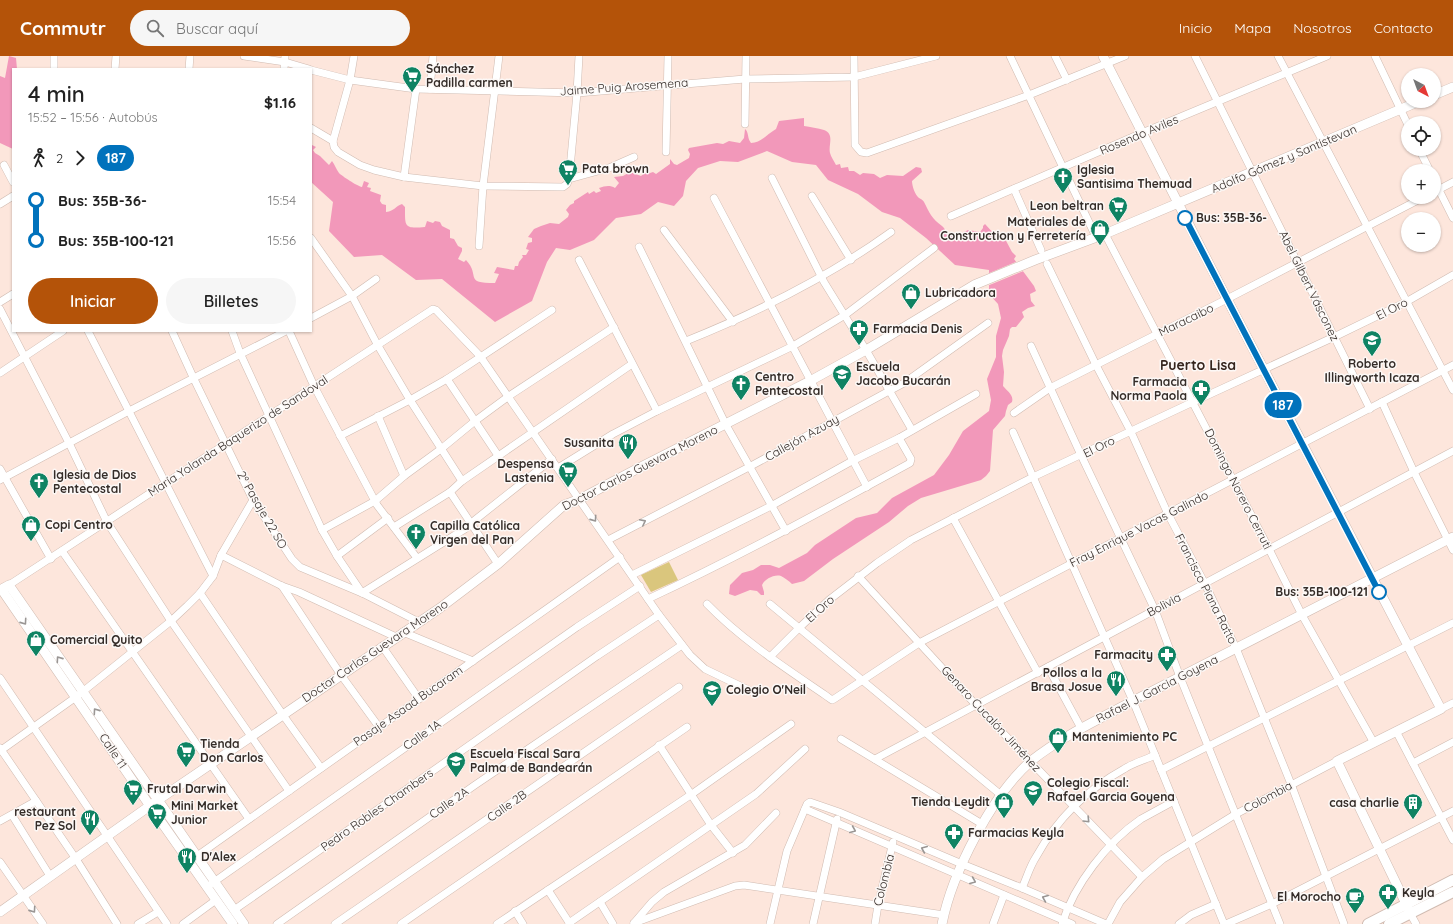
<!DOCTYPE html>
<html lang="es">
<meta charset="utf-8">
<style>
:root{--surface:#fff;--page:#f6f6f6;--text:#222;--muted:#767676;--accent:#b45309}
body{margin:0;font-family:Quicksand,sans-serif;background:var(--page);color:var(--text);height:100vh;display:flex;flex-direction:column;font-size:15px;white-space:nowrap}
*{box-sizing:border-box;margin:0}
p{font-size:13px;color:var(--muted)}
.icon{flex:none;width:22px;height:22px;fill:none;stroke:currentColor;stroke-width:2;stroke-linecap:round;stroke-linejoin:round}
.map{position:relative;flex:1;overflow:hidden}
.panel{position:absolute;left:12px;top:12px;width:300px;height:264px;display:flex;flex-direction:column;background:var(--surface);border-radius:0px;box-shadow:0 1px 3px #0004}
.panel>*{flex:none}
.badge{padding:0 8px;border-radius:13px;font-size:14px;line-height:26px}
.needle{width:26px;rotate:139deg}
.fabs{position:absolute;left:1401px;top:12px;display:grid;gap:8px}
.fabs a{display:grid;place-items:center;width:40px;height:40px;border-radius:50%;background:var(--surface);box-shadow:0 1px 3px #0004;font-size:20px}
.map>.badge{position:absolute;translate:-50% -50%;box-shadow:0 0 0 2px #fff}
.legs{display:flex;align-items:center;gap:6px;height:44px;padding:0 16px;font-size:13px}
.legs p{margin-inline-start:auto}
.headline{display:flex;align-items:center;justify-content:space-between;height:68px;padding:0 16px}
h1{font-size:22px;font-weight:600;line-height:30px}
.action{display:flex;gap:8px;margin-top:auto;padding:8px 16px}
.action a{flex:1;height:46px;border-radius:24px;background:var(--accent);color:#fff;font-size:16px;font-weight:600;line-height:46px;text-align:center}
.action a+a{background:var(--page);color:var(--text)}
ul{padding:0 16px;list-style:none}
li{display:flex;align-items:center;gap:14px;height:40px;font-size:15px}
li i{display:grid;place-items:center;width:6px;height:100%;margin:0 5px;background:currentColor}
li i::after{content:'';width:10px;height:10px;margin:-5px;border:3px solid;border-radius:50%;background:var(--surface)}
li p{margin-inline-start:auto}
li:first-child i{background:linear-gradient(#0000 50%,currentColor 0)}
li:last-child i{background:linear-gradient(currentColor 50%,#0000 0)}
header{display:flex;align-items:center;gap:24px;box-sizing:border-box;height:56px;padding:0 20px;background:var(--accent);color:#fff}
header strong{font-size:19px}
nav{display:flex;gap:22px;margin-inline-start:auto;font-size:14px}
.search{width:280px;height:36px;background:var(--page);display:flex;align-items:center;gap:10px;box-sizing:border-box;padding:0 14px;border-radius:22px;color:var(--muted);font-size:15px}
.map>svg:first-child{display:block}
.green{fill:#dac67d}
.water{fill:#f298ba}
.pier{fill:#fde6dc}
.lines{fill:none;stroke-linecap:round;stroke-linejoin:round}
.street-casing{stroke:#d0bbb1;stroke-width:8}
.secondary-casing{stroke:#d0bbb1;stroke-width:10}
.primary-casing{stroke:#d0bbb1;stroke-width:12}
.street{stroke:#fff;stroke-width:7}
.secondary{stroke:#fff;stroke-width:9}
.primary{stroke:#fff;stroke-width:10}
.oneway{stroke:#9a9694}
.line-1-casing{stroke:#fff;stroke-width:9}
.line-1{stroke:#0072bc;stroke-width:6}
.stop-1-dot{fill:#fff;stroke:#0072bc;stroke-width:2}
.labels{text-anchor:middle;stroke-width:3;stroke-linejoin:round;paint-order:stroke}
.poi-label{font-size:12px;font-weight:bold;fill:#342c28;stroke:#fcf8f6;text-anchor:start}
.street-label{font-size:12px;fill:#342c28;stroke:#fcf8f6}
.stop-label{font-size:12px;font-weight:bold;fill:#342c28;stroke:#fcf8f6;text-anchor:start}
.quarter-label{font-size:14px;font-weight:bold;fill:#35251d;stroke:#fcf8f6}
</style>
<header>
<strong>Commutr</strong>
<div class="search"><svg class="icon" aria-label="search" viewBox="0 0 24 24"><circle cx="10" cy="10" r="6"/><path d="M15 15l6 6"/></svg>Buscar aquí</div>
<nav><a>Inicio</a><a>Mapa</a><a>Nosotros</a><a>Contacto</a></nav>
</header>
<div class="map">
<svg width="1453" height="868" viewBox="0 0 1453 868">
<rect width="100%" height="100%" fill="#fde6dc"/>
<!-- green -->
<polygon class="green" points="669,506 678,524 651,536 641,519"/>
<!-- water -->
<g class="water">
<polygon points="9,0 16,2 17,13 13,13 13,93 0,87 0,20 5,22"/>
<path d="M804,62V70C810,71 818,72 824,74C835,78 828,89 830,97C831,101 834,105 836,109L840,108L841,112L848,111L849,115H854L860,119L863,117L874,118L880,122L887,119L903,120L916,111L921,112L922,116L912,125C912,130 915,139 919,142C922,144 922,143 924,146C929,156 932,163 942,170C945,172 946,177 950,179L960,178L968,174L980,176L983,172V170L985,168L995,179L1004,181L1012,196L1016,200L1014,203L1034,230L1036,235L1030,238L1031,245L1035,250L1028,252L1022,256L1024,261L1016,271H1012L1010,273L1009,280L1003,294L1002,300L1004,316L1003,330C1007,335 1014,339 1012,346L1008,349L1006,355L1005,360L993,374L990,415L986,420L981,424L921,442L908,450L889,466L833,503L804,525L792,528C789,525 785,522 781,520C774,518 765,523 762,529L764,536V539H761L757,535L750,534L735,540L729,538L730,529L742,517L753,514L761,509H770L779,512L807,497L815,489L856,462L877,457L892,442L934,419L949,399L963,375L989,355L991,344L987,323L996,301V280L1001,262L998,248L989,238V214L955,209L926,182L900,162L882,156L858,138L828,124L816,109L792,106L767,95L738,106L720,105L698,112L686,125L683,140L674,150L658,146L641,158L616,162L594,184L570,194L556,192L547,206L532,245L495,266L442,223L416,224L382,199L354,201L329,175L333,146L311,126V90L312,89L316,91L313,94L315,97L320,100L329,109L332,105C335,109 336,113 339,117C342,120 357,130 362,131L364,125L369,127L367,131L371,132L370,135L381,139L380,145L382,148L386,149V156C395,155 395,150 402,148L405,151C405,171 404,173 425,171L427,165L433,167L435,165L440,166L442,170L450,174V182L454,183L458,190L462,192V195L458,203L464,206L466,204C481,220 463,227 495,227L499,218L494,217L497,211L514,214L515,210H518L519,206L523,201L522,199H526L529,194L526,193L528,187L532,186V182L528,181L534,173L541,170L550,167L559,168L568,161L569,158L566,154L570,149L574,147V145L588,136L589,138L594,135L596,137L601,135L599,132C605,130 610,129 615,132L619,127L614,121L623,120L630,116L641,120L647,115L650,117L653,116L656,118L670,108V103L674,108L677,109L689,102L690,98L688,94L689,92L717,87L723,88L729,85L740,87L744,82L745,73C749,76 747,82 751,87C761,87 767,78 776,73L779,65Z"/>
</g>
<!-- pier -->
<polygon class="pier" points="1018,205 1026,214 987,230 987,218"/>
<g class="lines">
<!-- street casing -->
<g class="street-casing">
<g id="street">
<polyline points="54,0 54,13"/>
<polyline points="244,0 285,6 309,13"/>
<polyline points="854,0 855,89 861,96 867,97 1029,39 1125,0"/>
<polyline points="1010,0 1096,181"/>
<polyline points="1055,0 1067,24"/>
<polyline points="1195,0 1370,353"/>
<polyline points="1278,0 1453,334"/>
<polyline points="1375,0 1408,69"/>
<polyline points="115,13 116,0"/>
<polyline points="189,13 190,0"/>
<polyline points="284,13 285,0"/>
<polyline points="311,14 350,24 416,33 577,37 745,23 854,21 936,0"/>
<polyline points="430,33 433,0"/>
<polyline points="745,68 746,0"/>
<polyline points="311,72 333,85 334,91 338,96 360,109 374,114 404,121 483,130 563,131 567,128 569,123 577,37 579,0"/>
<polyline points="333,85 350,24 354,0"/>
<polyline points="1419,93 1430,115"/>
<polyline points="666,96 668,0"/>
<polyline points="4,109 13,126"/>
<polyline points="404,121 416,33"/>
<polyline points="772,122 824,226 866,294 912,374"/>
<polyline points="569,123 609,112 634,101"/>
<polyline points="1434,124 1453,162"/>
<polyline points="1014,133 1041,194"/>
<polyline points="1434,136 1453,126"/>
<polyline points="812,140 851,204"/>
<polyline points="714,142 867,431"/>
<polyline points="0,148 13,140"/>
<polyline points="951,160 1142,77 1327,0"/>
<polyline points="664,174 733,266"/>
<polyline points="1105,178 1269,493 1302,559 1374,687"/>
<polyline points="311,182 352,240 377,288 410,344 462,425"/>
<polyline points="479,190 483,130 499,0"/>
<polyline points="639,191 726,369 786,475"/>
<polyline points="579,204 657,355"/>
<polyline points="1047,208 1096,309 1131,376 1168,458 1205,528 1236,592 1291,728 1344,868"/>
<polyline points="0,246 13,238"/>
<polyline points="0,253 69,387 107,466 171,565 289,735"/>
<polyline points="311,262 352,240 376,223"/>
<polyline points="88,275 213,520"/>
<polyline points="172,275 193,321 253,444 292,503 300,511 362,537 419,566"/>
<polyline points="232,275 240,297 322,474 337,500 362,537 468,471 475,464 552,403"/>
<polyline points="289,275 314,330 377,449 417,502"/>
<path d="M686,285C758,256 827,222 891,176"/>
<polyline points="1031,290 1081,399 1155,554 1180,621 1280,868"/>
<polyline points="0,317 63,275"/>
<polyline points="447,323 499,401"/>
<polyline points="1382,346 1414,416 1453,494"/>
<polyline points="1014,357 1050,332 1227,243 1424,141"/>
<polyline points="378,360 404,420"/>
<polyline points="1013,376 1133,645 1224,868"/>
<polyline points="340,380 410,344 447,323 552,254"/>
<polyline points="558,412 613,378 657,355 793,290 845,259 934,192"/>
<polyline points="0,413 51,503"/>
<polyline points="0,424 129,355 286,275"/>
<polyline points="450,436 498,508"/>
<polyline points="953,462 1038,617"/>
<polyline points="394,471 450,436 462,425 632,308"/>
<polyline points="322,474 375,445 404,420 441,393 475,365 509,340 614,271"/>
<polyline points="608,484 749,411 889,335 904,327 988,267"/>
<polyline points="62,495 249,763"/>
<polyline points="221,499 282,530 299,536 396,581"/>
<polyline points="337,500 388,462"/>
<polyline points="632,519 771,450 852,405 899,382 976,338"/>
<polyline points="858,520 976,649 1142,821"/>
<polyline points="9,529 433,253 436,254 480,300 659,559 690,599 705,613 755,637"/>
<polyline points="282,530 341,619 379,671"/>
<polyline points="200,537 283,659 321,712"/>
<path d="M648,543C738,501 824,454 910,407L911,403L899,382"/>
<path d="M707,548C742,584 784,611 825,639L832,644L834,643L919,587L1453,309"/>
<polyline points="770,548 1001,739"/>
<polyline points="403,576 473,605"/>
<polyline points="382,590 419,643"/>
<polyline points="770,601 799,572 829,544 877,507 911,484 1033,421 1193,346 1334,281 1406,246 1453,219"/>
<polyline points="1048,611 1081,672"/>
<polyline points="0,622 167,868"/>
<polyline points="1441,653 1453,647"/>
<polyline points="1396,675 1453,784"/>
<polyline points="841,683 982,768"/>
<polyline points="659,689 711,769 733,797"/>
<polyline points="0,692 76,803 117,868"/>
<polyline points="0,695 76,641 171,565 187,550 200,537 213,520 221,499 253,444"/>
<polyline points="875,703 1453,395"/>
<polyline points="1413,707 1453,686"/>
<polyline points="1161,714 1453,567"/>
<polyline points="805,753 1072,868"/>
<polyline points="12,759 50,820"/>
<polyline points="0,765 36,745"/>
<polyline points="197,800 620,501"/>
<polyline points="0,806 43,868"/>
<polyline points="211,828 577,571 640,530"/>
<path d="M1022,832C1027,821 1030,810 1036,801C1057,763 1086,734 1124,713C1133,707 1145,704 1155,699"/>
<polyline points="548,834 570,868"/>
<polyline points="600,846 613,868"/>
<polyline points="234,854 597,600 659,559"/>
<polyline points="515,855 523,868"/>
<polyline points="1410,857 1416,868"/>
<polyline points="569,867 756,738 805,693"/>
<polyline points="634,867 735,830 744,829 944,859"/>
<polyline points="634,867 652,846 664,836 745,789 776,757"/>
<polyline points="138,868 158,856"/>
<polyline points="183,868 216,844"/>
<polyline points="277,868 475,729 682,589"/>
<polyline points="335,868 679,631"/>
<polyline points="401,868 687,671"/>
<polyline points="497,868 692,738 791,668"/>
<polyline points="770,868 787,795 807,748 810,746 839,756 962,808 1022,832 1106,868"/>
<polyline points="813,868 837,763"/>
<polyline points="875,868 878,849 893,786"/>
<polyline points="993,868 1004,839"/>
<path d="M1062,868C1074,829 1107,786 1141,763C1152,757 1163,751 1174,745"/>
<polyline points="1108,868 1120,846 1142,821 1163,803 1236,758 1337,705"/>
<polyline points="1179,868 1191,859 1216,848"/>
<polyline points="1226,868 1272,848 1453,755"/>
</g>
</g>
<!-- secondary casing -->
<g class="secondary-casing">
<g id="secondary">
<polyline points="1103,0 1227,243 1441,653 1337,705 1409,854"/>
<polyline points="1434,39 1453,31"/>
<polyline points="0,534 9,529 244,868"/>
<polyline points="2,534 150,750 233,868"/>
<polyline points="0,856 158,744 440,552 498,508 564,449 580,443 633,415 810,325 866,294 974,229 1035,204 1105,178 1420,45"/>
<path d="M942,868C952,817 992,739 1031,705C1061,681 1099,663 1133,645L1453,481"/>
</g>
</g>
<!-- primary casing -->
<g class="primary-casing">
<g id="primary">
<polyline points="1368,868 1453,824"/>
<polyline points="1389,868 1453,836"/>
</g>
</g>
<!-- street -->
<use href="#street" class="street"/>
<!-- secondary -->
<use href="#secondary" class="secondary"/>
<!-- primary -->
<use href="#primary" class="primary"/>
</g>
<!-- one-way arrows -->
<defs><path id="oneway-chevron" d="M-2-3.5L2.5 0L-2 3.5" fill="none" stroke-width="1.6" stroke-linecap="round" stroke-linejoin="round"/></defs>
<g class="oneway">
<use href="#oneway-chevron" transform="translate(594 463) rotate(55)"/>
<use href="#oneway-chevron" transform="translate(643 466) rotate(-27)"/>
<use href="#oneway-chevron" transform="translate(24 566) rotate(55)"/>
<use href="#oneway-chevron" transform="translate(59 603) rotate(-125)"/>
<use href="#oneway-chevron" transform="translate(96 655) rotate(-125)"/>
<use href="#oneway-chevron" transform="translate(1087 764) rotate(46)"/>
<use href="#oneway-chevron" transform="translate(853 774) rotate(23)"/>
<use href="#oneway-chevron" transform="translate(924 793) rotate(-157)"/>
<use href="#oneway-chevron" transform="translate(973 825) rotate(23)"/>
<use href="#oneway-chevron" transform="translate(1045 842) rotate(-157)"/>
<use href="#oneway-chevron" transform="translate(33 854) rotate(55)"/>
</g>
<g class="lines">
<!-- line-1 casing -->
<g class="line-1-casing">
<polyline id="line-1" points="1185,162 1379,536"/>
</g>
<!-- line-1 -->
<use href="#line-1" class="line-1"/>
</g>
<!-- icons -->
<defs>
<g id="supermarket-pin" transform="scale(1)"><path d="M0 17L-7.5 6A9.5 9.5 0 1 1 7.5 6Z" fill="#0f8363" stroke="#fcf8f6"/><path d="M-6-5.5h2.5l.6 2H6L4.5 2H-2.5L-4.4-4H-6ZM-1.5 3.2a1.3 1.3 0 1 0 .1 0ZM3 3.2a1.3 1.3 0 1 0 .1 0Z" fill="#fff"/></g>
<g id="church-pin" transform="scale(1)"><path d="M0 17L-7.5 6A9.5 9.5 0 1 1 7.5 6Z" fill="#0f8363" stroke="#fcf8f6"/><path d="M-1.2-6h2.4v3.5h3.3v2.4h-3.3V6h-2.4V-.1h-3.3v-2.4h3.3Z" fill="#fff"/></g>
<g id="shop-pin" transform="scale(1)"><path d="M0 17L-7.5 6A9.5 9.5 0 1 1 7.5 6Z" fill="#0f8363" stroke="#fcf8f6"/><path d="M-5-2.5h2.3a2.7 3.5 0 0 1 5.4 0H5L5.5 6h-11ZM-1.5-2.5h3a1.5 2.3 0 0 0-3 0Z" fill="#fff"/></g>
<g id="pharmacy-pin" transform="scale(1)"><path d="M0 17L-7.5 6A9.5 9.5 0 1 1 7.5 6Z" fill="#0f8363" stroke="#fcf8f6"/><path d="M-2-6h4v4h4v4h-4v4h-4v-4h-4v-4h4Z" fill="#fff"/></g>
<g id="school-pin" transform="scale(1)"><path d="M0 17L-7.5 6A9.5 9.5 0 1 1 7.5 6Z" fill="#0f8363" stroke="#fcf8f6"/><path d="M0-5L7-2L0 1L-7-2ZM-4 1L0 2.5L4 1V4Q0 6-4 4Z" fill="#fff"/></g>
<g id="restaurant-pin" transform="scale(1)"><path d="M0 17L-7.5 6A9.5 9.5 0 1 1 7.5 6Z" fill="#0f8363" stroke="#fcf8f6"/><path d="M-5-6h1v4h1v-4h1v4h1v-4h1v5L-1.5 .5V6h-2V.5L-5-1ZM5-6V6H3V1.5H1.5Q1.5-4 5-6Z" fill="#fff"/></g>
<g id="building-pin" transform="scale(1)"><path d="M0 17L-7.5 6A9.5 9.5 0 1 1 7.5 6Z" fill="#0f8363" stroke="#fcf8f6"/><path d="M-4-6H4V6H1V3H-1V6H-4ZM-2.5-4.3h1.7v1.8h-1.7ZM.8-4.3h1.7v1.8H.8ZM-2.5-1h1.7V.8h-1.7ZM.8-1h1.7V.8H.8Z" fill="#fff"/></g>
<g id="cafe-pin" transform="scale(1)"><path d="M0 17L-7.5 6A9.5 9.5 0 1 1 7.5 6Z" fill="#0f8363" stroke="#fcf8f6"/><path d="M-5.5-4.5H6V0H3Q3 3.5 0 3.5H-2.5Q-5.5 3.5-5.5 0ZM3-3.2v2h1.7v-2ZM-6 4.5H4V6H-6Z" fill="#fff"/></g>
</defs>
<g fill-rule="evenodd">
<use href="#supermarket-pin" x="412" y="20"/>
<use href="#supermarket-pin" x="568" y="113"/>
<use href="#church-pin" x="1063" y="121"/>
<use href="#supermarket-pin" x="1118" y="150"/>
<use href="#shop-pin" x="1100" y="173"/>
<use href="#shop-pin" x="911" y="237"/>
<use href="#pharmacy-pin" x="859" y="273"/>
<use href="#school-pin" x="1372" y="284"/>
<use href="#school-pin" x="842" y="318"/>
<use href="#church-pin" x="741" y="328"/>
<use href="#pharmacy-pin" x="1201" y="333"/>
<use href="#restaurant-pin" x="628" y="387"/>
<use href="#supermarket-pin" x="568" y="415"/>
<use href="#church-pin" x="39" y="426"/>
<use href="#shop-pin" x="31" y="469"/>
<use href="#church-pin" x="416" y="477"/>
<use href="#shop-pin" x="36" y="584"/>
<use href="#pharmacy-pin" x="1167" y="599"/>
<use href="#restaurant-pin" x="1116" y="624"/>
<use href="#school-pin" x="712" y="634"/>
<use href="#shop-pin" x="1058" y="681"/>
<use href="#supermarket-pin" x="186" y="695"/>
<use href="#school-pin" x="456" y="705"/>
<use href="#supermarket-pin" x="133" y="733"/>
<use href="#school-pin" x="1033" y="734"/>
<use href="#shop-pin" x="1004" y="746"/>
<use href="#building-pin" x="1413" y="747"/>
<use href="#supermarket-pin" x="157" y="757"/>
<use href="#restaurant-pin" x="90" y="763"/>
<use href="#pharmacy-pin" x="954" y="777"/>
<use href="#restaurant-pin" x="187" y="801"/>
<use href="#pharmacy-pin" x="1388" y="837"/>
<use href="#cafe-pin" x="1355" y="841"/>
</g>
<!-- markers -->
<g class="stop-1-dot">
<circle cx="1185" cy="162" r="7"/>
<circle cx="1379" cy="536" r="7"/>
</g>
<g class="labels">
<!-- poi labels -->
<g class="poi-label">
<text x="426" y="17">Sánchez<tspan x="426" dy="14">Padilla carmen</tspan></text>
<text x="582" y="117">Pata brown</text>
<text x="1077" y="118">Iglesia<tspan x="1077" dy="14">Santisima Themuad</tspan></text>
<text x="1104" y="154" text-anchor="end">Leon beltran</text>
<text x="1086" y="170" text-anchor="end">Materiales de<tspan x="1086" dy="14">Construction y Ferretería</tspan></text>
<text x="925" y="241">Lubricadora</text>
<text x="873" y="277">Farmacia Denis</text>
<text x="1372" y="312" text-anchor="middle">Roberto<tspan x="1372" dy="14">Illingworth Icaza</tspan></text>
<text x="856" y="315">Escuela<tspan x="856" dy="14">Jacobo Bucarán</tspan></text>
<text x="755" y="325">Centro<tspan x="755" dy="14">Pentecostal</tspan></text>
<text x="1187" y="330" text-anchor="end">Farmacia<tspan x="1187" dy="14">Norma Paola</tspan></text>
<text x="614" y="391" text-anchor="end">Susanita</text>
<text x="554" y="412" text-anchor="end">Despensa<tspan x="554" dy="14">Lastenia</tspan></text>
<text x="53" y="423">Iglesia de Dios<tspan x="53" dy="14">Pentecostal</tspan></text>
<text x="45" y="473">Copi Centro</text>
<text x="430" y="474">Capilla Católica<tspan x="430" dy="14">Virgen del Pan</tspan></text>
<text x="50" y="588">Comercial Quito</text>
<text x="1153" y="603" text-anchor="end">Farmacity</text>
<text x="1102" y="621" text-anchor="end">Pollos a la<tspan x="1102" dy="14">Brasa Josue</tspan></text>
<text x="726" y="638">Colegio O'Neil</text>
<text x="1072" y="685">Mantenimiento PC</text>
<text x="200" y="692">Tienda<tspan x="200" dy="14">Don Carlos</tspan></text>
<text x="470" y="702">Escuela Fiscal Sara<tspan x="470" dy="14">Palma de Bandearán</tspan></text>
<text x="1047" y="731">Colegio Fiscal:<tspan x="1047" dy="14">Rafael Garcia Goyena</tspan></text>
<text x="147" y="737">Frutal Darwin</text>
<text x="990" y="750" text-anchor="end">Tienda Leydit</text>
<text x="1399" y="751" text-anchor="end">casa charlie</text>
<text x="171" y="754">Mini Market<tspan x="171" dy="14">Junior</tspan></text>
<text x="76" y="760" text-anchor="end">restaurant<tspan x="76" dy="14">Pez Sol</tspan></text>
<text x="968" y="781">Farmacias Keyla</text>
<text x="201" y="805">D'Alex</text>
<text x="1402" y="841">Keyla</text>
<text x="1341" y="845" text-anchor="end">El Morocho</text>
</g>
<!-- street labels -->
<g class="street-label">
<text transform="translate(624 31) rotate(-4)" y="4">Jaime Puig Arosemena</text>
<text transform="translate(1139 79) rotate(-23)" y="4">Rosendo Aviles</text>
<text transform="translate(1284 103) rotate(-23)" y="4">Adolfo Gómez y Santistevan</text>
<text transform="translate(1309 230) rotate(64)" y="4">Abel Gilbert Vásconez</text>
<text transform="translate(1392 253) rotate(-27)" y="4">El Oro</text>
<text transform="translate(1186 264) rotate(-26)" y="4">Maracaibo</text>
<text transform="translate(238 380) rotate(-33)" y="4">María Yolanda Baquerizo de Sandoval</text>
<text transform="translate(802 382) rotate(-29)" y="4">Callejón Azuay</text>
<text transform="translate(1099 391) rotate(-26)" y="4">El Oro</text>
<text transform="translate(640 412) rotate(-27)" y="4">Doctor Carlos Guevara Moreno</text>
<text transform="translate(1238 433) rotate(63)" y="4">Domingo Norero Cerruti</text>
<text transform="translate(262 454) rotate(60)" y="4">2º Pasaje 22 SO</text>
<text transform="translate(1139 473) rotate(-27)" y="4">Fray Enrique Vacas Galindo</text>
<text transform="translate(1206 533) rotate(63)" y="4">Francisco Piana Ratto</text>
<text transform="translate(1164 549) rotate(-28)" y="4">Bolivia</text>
<text transform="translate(820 553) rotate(-42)" y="4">El Oro</text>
<text transform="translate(375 595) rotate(-34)" y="4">Doctor Carlos Guevara Moreno</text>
<text transform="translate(1157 633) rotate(-27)" y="4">Rafael J. Garcia Goyena</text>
<text transform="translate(408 650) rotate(-35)" y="4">Pasaje Asaad Bucaram</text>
<text transform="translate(991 663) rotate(47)" y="4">Genaro Cucalón Jiménez</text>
<text transform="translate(422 679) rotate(-35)" y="4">Calle 1A</text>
<text transform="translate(113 695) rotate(56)" y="4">Calle 11</text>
<text transform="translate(1268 741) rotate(-28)" y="4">Colombia</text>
<text transform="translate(449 747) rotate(-35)" y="4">Calle 2A</text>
<text transform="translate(507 750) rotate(-35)" y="4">Calle 2B</text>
<text transform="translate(377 754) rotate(-35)" y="4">Pedro Robles Chambers</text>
<text transform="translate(884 824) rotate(-76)" y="4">Colombia</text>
</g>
<!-- stop labels -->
<g class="stop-label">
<text x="1196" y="166">Bus: 35B-36-</text>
<text x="1368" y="540" text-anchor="end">Bus: 35B-100-121</text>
</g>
<!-- quarter labels -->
<g class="quarter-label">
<text x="1198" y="314">Puerto Lisa</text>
</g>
</g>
</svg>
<div class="fabs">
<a><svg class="needle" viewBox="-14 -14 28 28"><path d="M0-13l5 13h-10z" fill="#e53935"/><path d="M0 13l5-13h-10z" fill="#767676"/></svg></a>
<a><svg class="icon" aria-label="locate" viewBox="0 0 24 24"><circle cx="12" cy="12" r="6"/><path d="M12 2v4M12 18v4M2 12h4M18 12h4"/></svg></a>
<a>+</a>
<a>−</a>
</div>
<b class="badge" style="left:1283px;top:349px;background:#0072bc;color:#fff">187</b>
<section class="panel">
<div class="headline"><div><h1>4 min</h1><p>15:52 – 15:56 · Autobús</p></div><b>$1.16</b></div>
<div class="legs"><svg class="icon" aria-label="walk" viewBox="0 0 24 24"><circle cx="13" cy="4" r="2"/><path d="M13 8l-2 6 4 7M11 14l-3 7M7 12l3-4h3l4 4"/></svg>2<svg class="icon" aria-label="forward" viewBox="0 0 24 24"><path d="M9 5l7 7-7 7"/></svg><b class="badge" style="background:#0072bc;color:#fff">187</b></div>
<ul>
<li><i style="color:#0072bc"></i><b>Bus: 35B-36-</b><p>15:54</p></li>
<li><i style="color:#0072bc"></i><b>Bus: 35B-100-121</b><p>15:56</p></li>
</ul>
<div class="action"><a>Iniciar</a><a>Billetes</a></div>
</section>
</div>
